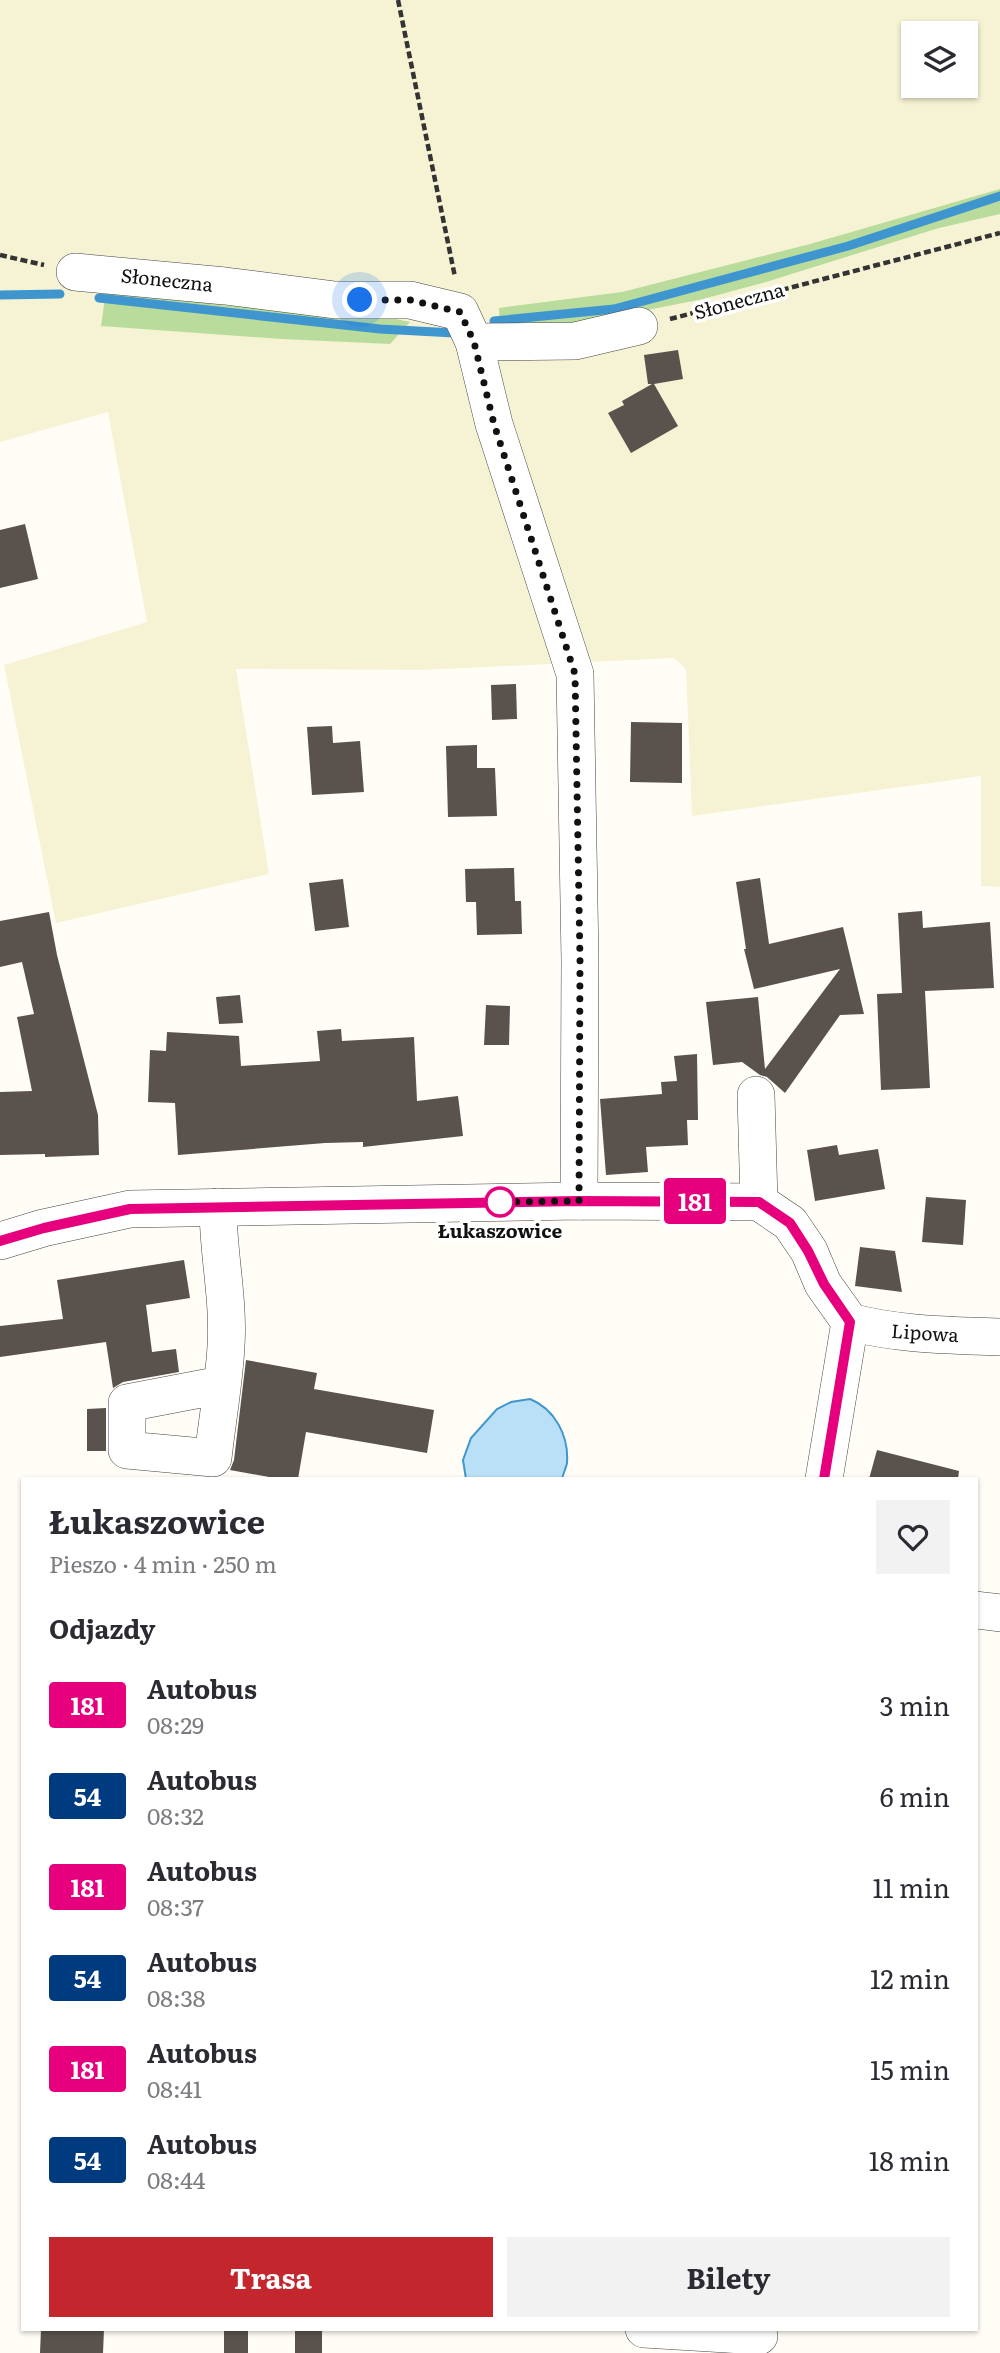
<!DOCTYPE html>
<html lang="pl">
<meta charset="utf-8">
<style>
:root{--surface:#fff;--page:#f2f2f3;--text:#2b2b33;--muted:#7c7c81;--accent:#c4262e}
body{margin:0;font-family:Literata,serif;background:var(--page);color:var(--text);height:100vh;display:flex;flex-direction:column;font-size:26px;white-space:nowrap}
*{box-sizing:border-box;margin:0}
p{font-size:23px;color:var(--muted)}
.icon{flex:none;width:38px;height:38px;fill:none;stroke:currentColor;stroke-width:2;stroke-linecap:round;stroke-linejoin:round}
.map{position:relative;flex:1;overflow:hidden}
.sheet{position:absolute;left:21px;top:1477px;width:957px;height:854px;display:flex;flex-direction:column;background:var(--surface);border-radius:0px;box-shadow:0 2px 5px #0004}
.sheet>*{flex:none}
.badge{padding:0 14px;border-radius:5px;font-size:24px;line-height:46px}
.controls{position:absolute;left:901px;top:21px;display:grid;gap:14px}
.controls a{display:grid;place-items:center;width:77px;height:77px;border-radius:0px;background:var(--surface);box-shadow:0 2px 5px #0004;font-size:35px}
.you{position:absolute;width:35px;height:35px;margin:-18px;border:5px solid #fff;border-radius:50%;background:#1a73e8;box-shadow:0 0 0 10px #1a73e833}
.map>.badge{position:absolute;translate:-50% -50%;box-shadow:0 0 0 4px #fff}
h2{padding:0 28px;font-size:26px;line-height:63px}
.round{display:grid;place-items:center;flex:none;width:74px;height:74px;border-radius:0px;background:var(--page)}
.head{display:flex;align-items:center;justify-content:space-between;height:119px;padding:0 28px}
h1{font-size:33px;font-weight:700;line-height:52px}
.button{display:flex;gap:14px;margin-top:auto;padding:14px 28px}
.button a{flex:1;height:80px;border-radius:0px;background:var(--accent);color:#fff;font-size:28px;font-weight:700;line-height:80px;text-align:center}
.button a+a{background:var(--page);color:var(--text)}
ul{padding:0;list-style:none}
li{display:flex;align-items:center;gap:21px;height:91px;padding:0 28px}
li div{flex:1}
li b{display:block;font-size:26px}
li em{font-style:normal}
li .badge{min-width:77px;font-weight:700;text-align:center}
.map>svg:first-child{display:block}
.farmland{fill:#f6f3d4;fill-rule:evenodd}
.forest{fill:#b9dc9c}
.water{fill:#b9e0f7;stroke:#3f96cf;stroke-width:2}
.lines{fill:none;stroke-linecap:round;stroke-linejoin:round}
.stream{stroke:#3f96cf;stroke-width:9}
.building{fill:#5a524d}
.minor-casing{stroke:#444;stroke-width:38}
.path{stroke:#333;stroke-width:4.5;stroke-dasharray:7 3.5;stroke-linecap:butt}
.minor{stroke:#fff;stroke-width:37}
.line-casing{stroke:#fff;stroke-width:16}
.line{stroke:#e6007e;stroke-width:10}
.walk{stroke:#111;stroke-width:7;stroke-dasharray:0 12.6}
.stop-dot{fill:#fff;stroke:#e6007e;stroke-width:3.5}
.labels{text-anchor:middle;stroke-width:7;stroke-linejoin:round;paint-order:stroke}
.street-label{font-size:19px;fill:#111;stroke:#fff}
.stop-label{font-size:19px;font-weight:bold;fill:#111;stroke:#fff}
</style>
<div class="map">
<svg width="1000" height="2353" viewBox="0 0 1000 2353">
<rect width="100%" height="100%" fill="#fffdf5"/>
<!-- farmland -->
<path class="farmland" d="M0,0H1000V887L981,886V776L692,816L686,669L674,658L423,670L236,669L269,874L56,923L4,665L147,622L108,412L0,442ZM914,33H966V86H914Z"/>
<!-- forest -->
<g class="forest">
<polygon points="1000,189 1000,214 939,228 766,282 703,299 557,328 500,332 499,308 622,292 810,244"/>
<polygon points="106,290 231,306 391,318 410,322 390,344 282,339 101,326"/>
</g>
<!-- water -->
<path class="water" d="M530,1399C555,1409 569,1436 567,1463C566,1468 563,1474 562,1479H466L463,1460L471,1438L497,1409L511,1402Z"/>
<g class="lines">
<!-- stream -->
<g class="stream">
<polyline points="0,295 60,294"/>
<polyline points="99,298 380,329 454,333"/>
<polyline points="494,321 614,309 848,246 1000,196"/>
</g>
</g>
<!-- building -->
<g class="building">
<polygon points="678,350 683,379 654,384 678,426 631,453 608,413 624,405 622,401 652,384 648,384 644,355"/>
<polygon points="25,524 38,579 0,588 0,530"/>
<polygon points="516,684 517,719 492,720 491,685"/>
<polygon points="631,722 682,723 682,783 630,782"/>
<polygon points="332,726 333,743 360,741 364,792 312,795 307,727"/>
<polygon points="477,745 477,768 495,768 497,816 448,817 446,746"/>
<polygon points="514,868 515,901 521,901 522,934 477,935 476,902 466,902 465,869"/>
<polygon points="760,878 769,944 843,927 864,1014 840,1015 785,1093 767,1077 760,1075 742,1062 713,1065 706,1002 758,997 765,1069 840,969 754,989 744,949 746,949 736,882"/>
<polygon points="343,879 349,927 315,931 309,883"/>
<polygon points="922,911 923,928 990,922 994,988 925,991 930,1088 881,1090 877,994 902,993 898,913"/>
<polygon points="49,912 57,955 98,1115 99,1155 45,1157 45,1154 0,1155 0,1092 32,1091 17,1017 34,1014 22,962 0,967 0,921"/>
<polygon points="240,995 243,1023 219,1024 216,997"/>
<polygon points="486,1005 510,1006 509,1045 484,1045"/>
<polygon points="341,1029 342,1041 414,1037 417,1101 458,1096 463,1136 363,1147 363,1142 325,1143 178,1155 175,1103 148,1102 150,1050 166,1051 167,1032 239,1036 241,1066 320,1061 317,1031"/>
<polygon points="697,1054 698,1120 687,1120 688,1145 646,1147 648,1172 606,1175 600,1099 662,1094 661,1082 677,1081 674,1056"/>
<polygon points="837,1145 839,1155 878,1149 885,1189 815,1201 807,1150"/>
<polygon points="926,1197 966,1200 963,1245 922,1242"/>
<polygon points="860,1247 895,1251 902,1292 855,1286"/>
<polygon points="184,1260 190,1298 146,1305 152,1352 176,1349 179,1372 123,1382 113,1388 106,1342 0,1357 0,1326 63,1319 57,1280"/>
<polygon points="246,1360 317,1373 314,1389 434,1410 427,1453 306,1432 298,1479 280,1479 230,1470 234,1460"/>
<polygon points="106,1408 106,1451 87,1451 87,1409"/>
<polygon points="877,1450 959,1471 958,1479 869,1479"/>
<polygon points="41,2329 104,2329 103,2353 40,2353"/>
<rect x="224" y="2329" width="24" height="24"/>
<rect x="295" y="2329" width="27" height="24"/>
</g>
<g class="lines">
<!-- minor casing -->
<g class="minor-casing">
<g id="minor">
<polyline points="75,272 225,286 335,300 410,300 460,312 474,342 494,424 575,674 580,960 579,1201"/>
<polyline points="474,342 575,341 639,326"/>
<polyline points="756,1095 759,1202"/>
<path d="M218,1207C218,1254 229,1299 226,1346C224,1384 217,1421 213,1458L127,1450V1403L221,1385"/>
<polyline points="0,1241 43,1228 130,1209 579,1201 759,1202 790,1223 809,1251 823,1284 850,1322 824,1479"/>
<path d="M850,1322C899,1335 949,1335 1000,1337"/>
<polyline points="976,1610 1000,1613"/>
<polyline points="644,2329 759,2336"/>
</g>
</g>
<!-- path -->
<g class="path">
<polyline points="398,0 455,277"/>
<polyline points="0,255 44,265"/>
<polyline points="670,319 1000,233"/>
</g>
<!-- minor -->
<use href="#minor" class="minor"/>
</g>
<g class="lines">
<!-- line casing -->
<g class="line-casing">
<polyline id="line" points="0,1241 44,1228 130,1209 579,1201 759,1202 790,1223 808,1251 824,1284 850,1322 824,1479"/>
</g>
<!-- line -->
<use href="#line" class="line"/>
<!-- walk -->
<polyline class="walk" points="360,300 410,300 460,312 474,342 494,424 575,674 580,960 579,1201 500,1202"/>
</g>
<!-- markers -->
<circle class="stop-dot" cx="500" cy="1202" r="14"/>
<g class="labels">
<!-- street labels -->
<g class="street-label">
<text transform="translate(167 280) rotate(6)" y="7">Słoneczna</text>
<text transform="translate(739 301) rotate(-15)" y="7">Słoneczna</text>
<text transform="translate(925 1333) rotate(4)" y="7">Lipowa</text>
</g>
<!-- stop labels -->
<g class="stop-label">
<text x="500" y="1238">Łukaszowice</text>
</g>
</g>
</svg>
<div class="controls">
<a><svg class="icon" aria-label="layers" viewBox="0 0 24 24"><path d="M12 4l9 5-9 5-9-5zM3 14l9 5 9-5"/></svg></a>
</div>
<div class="you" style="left:360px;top:300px"></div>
<b class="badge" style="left:695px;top:1201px;background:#e6007e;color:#fff">181</b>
<section class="sheet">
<div class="head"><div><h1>Łukaszowice</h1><p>Pieszo · 4 min · 250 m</p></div><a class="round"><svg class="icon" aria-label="heart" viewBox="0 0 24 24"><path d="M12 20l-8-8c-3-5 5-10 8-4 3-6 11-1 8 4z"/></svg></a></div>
<h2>Odjazdy</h2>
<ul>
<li><span class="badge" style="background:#e6007e;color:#fff">181</span><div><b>Autobus</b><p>08:29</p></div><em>3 min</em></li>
<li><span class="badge" style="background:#003b80;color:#fff">54</span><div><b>Autobus</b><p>08:32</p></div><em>6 min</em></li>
<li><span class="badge" style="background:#e6007e;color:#fff">181</span><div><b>Autobus</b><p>08:37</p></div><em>11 min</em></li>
<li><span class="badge" style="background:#003b80;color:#fff">54</span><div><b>Autobus</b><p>08:38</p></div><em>12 min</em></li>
<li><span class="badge" style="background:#e6007e;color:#fff">181</span><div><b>Autobus</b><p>08:41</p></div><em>15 min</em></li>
<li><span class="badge" style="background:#003b80;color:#fff">54</span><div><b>Autobus</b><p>08:44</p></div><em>18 min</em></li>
</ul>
<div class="button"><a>Trasa</a><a>Bilety</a></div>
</section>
</div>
